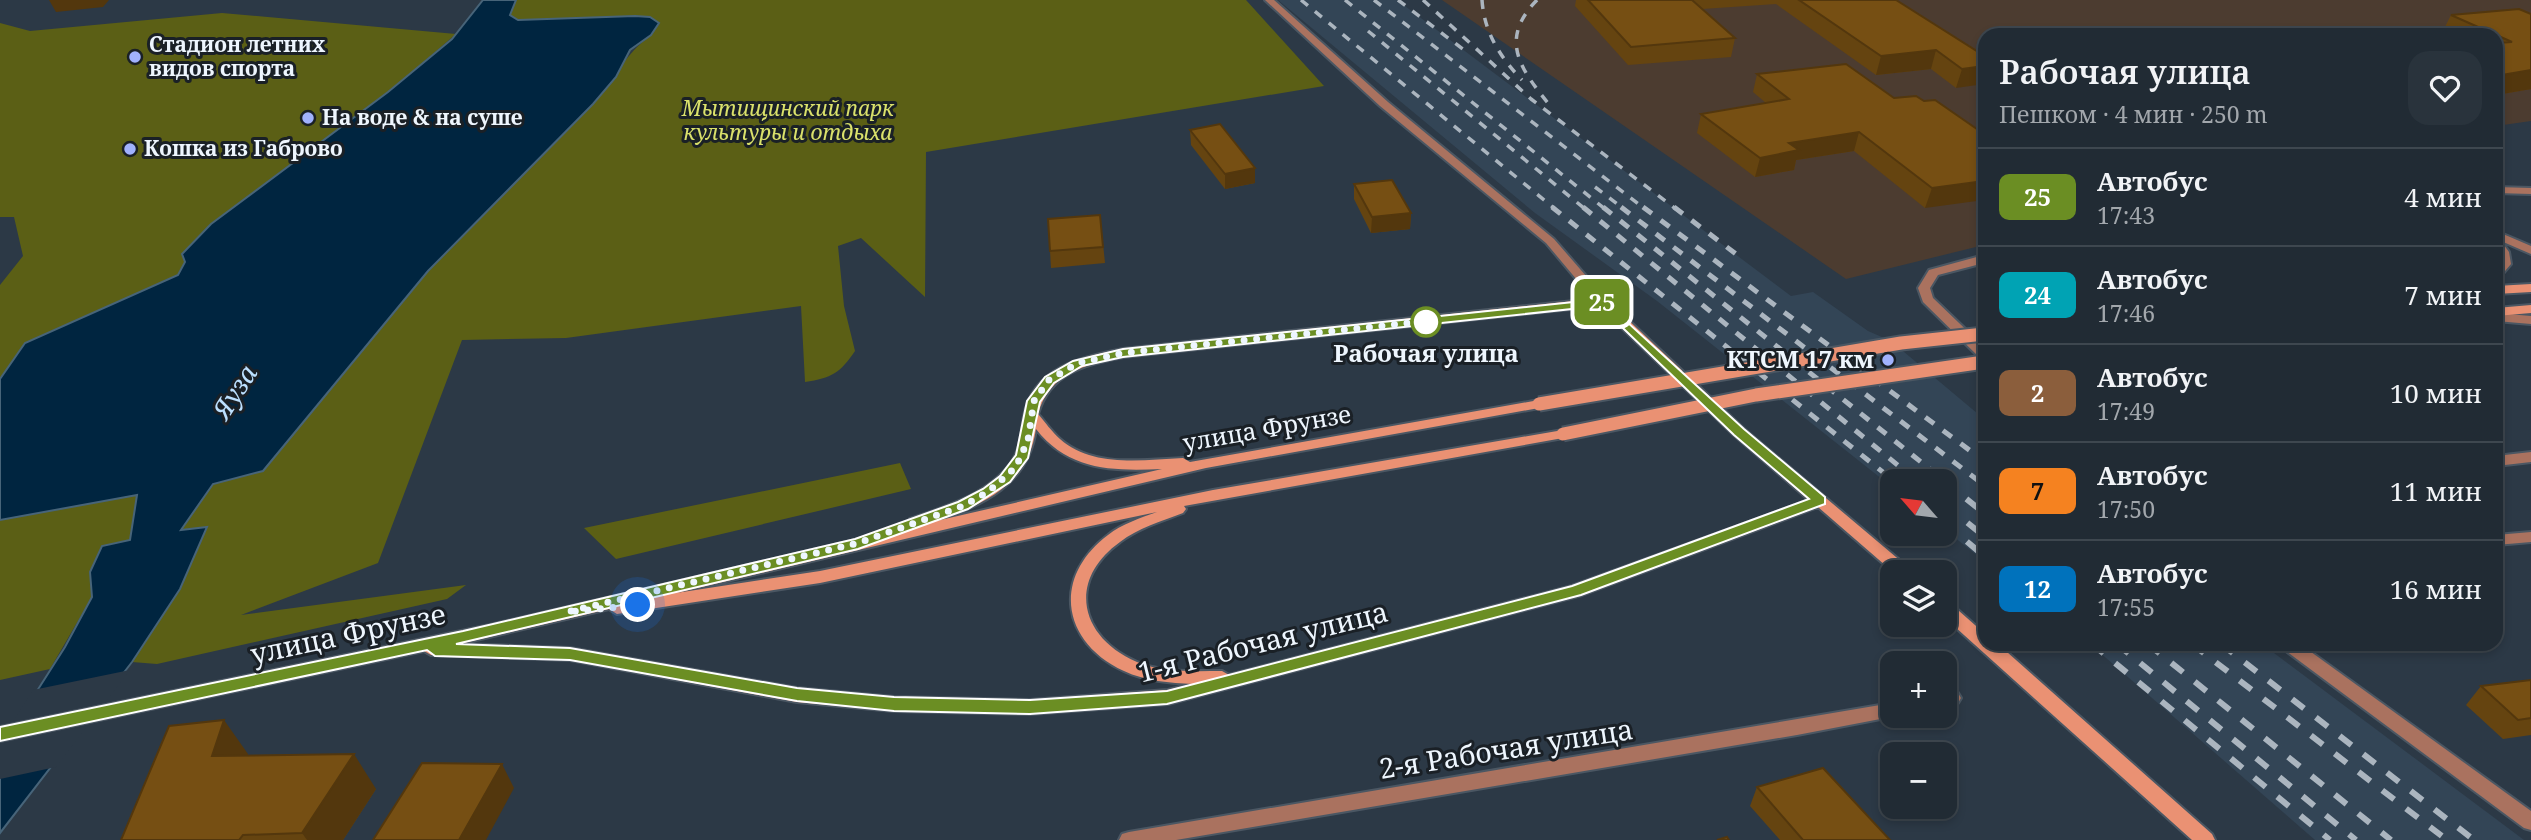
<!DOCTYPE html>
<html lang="ru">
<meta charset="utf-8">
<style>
:root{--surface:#212b34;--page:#29333c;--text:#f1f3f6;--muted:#a2a7ac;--line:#3e474f}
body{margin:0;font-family:"Noto Serif",serif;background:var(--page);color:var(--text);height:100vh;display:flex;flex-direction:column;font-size:26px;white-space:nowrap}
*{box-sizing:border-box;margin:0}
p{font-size:23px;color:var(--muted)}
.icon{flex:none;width:38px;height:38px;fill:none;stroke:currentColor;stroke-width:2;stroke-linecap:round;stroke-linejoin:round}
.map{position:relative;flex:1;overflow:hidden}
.details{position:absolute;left:1978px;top:28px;width:525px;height:623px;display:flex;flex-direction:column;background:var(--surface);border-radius:21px;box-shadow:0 4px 10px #0003,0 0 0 2px var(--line)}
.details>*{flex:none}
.badge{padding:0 14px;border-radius:10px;font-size:24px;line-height:46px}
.needle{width:46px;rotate:298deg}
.tools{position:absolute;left:1880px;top:469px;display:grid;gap:14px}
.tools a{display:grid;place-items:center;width:77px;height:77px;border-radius:14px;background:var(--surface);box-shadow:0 4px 10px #0003,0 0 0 2px var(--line);font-size:35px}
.you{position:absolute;width:35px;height:35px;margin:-18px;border:5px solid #fff;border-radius:50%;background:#1a73e8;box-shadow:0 0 0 10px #1a73e833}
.map>.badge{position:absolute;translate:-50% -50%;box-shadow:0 0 0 4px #fff}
.round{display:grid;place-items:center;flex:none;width:74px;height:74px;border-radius:21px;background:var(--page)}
.headline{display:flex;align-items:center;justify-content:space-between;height:119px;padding:0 21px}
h1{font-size:33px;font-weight:600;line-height:52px}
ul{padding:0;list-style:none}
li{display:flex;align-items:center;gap:21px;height:98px;padding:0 21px;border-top:2px solid var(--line)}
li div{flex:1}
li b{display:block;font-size:26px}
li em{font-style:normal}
li .badge{min-width:77px;font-weight:700;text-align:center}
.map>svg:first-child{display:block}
.industrial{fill:#4c3c30}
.built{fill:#334556}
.green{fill:#5b5f15}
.water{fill:#002540;stroke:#476479;stroke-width:2}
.pier{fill:#2c3946}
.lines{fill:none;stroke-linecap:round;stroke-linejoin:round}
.minor-casing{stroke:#4b5763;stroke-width:4}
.tertiary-casing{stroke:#4b5763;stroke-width:4}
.secondary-casing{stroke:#4b5763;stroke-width:4}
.minor{fill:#aa725f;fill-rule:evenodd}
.tertiary{fill:#aa725f;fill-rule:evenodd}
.secondary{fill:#ea9173;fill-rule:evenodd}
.rail-far2{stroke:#abb5bf;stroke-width:3.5;stroke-dasharray:9 9;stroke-linecap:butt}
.rail-far1{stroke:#abb5bf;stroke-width:5;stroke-dasharray:11 11;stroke-linecap:butt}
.rail{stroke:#abb5bf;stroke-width:6;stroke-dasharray:15 15;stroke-linecap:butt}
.secondary-bridge-casing{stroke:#4b5763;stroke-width:17;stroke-linecap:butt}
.secondary-bridge{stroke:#ea9173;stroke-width:13}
.wall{fill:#654410}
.shaded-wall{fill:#53370d}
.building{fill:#764f13;stroke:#53370d;stroke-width:2}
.line{fill:#6b8e23;stroke:#fff;stroke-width:2;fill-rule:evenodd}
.walk{stroke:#eef6fe;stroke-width:7;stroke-dasharray:0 12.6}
.poi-dot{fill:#a1b2fd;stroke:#1a2026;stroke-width:2.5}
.stop-dot{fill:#fff;stroke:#6b8e23;stroke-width:3.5}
.labels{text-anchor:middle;stroke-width:6;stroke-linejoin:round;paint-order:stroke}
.far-poi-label{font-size:21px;font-weight:bold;fill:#eef6fe;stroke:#1a2026;text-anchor:start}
.far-park-label{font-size:21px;font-style:italic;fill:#dae16b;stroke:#1a2026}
.stop-label{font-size:24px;font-weight:bold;fill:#eef6fe;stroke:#1a2026}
.poi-label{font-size:24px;font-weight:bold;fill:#eef6fe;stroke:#1a2026;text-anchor:end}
.street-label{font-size:24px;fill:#eef6fe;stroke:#1a2026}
.water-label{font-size:26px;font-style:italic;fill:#bce0ff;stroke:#1a2026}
.near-street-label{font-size:28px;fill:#eef6fe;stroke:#1a2026}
</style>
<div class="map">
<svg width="2531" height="840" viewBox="0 0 2531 840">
<rect width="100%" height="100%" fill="#2c3946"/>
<!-- industrial -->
<polygon class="industrial" points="1442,0 2531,0 2531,121 2496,126 2496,35 1984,35 1984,245 1846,279"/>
<!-- built -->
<g class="built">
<polygon points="1278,0 1397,0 1791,296 1813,292 1868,331 1891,341 1984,419 1984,561 1944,529 1944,481 1892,481 1892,487 1657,301 1535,213"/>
<polygon points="2090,644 2262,644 2524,840 2315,840"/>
</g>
<!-- green -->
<g class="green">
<path d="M516,0H1246L1324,86L926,152L925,297L861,238L838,246L844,306L855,351C840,373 832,378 805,382L801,306L566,338L462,340L378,563L241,615L466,585L447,599L157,664L132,662L180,589L207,527L180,531L213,484L263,471L428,271L593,104C614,79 625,54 651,35L564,20H518L510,15Z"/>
<polygon points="222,13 456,34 388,93 211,224 178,275 25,343 0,379 0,285 23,256 14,217 0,217 0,23 30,31"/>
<polygon points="900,463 911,489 616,559 584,528"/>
<polygon points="137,495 130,540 90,572 92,597 50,669 0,680 0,520"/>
</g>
<!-- water -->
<polygon class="water" points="483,0 516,0 510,15 518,20 635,16 650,17 659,23 651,35 630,50 616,77 593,104 428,271 263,471 213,484 181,530 207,527 180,589 132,662 0,833 0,749 65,647 92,597 90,572 102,546 130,540 137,495 0,520 0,379 25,343 178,275 185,262 182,254 211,224 388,92 452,39"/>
<!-- pier -->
<polygon class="pier" points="130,670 56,767 0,779 0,742 33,690"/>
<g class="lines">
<!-- minor casing -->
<g class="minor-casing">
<g id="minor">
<polygon points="1265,0 1274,0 1388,102 1554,239 1606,299 1608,302 1606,305 1598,305 1546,243 1380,106"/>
<polygon points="2496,187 2531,188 2531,194 2496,193"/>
<polygon points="2531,532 2531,542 2496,545 2496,535"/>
<polygon points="2280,644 2300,644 2531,811 2531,830 2524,828 2282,648"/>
<polygon points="1952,691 1958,693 1961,698 1958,703 1944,707 1944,693"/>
<polygon points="1892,703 1892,716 1896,716 1797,735 1176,840 1119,840 1122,834 1129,832"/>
</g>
</g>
<!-- tertiary casing -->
<g class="tertiary-casing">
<g id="tertiary">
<polygon points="2496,231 2531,246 2531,254 2501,241 2509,252 2511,264 2500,277 2496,278 2496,267 2499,263 2496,250"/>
<polygon points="1984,255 1984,263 1938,275 1930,288 1933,298 1984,347 1984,358 1979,357 1923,302 1918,288 1929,270"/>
<polygon points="2496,313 2531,316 2531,324 2496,321"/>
<polygon points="2531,452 2531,462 2496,466 2496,456"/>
</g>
</g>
<!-- secondary casing -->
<g class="secondary-casing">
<g id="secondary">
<polygon points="2531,284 2531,292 2496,294 2496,286"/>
<path d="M1602,298L1606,299L1744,429L1909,568L1911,572H1893L1818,507L1582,595L1168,704L1030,714L894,711L797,702L570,660L431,655L424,651L0,741V727L490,625L911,527L907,523L910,519C945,507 988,495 1011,463C1021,449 1021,432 1024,416C1033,368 1081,357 1123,349ZM1599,306L1734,435L1809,500L1572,586L1229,675L1222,671C1195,671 1162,673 1137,662C1079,637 1067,580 1120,542C1138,528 1162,521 1183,513L1186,509L1184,506L1563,438L1570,434L1568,431L1563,430L1213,490L820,571L676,593L1206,468L1539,408L1546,404L1539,400L1190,462L1183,458C1142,460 1093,468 1060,439C1052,432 1045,422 1038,414C1050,372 1085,365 1123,357ZM1036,429C1069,471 1113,471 1162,469L936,521C984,504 1028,485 1036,429ZM1157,512C1140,518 1122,524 1108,535C1052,577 1061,642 1124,671C1145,681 1170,683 1193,684L1168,690L1030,700L894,697L797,688L570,648L459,644L609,609L617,614L820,583Z"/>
<polygon points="2531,305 2531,313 2496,316 2496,308"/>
<polygon points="1944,601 1950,603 1984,633 1984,644 1998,644 2212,834 2215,840 2192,840 1944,617"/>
</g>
</g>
<!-- minor -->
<use href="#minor" class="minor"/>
<!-- tertiary -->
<use href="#tertiary" class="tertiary"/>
<!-- secondary -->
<use href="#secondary" class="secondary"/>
<!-- rail-far2 -->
<g class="rail-far2">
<polyline points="1301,0 1555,209"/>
<polyline points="1345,0 1605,209"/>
<polyline points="1374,0 1645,209"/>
<polyline points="1398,0 1468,53"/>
<polyline points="1423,0 1531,99 1676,209"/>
<path d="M1482,0C1484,32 1500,57 1522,80"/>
<path d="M1537,0C1497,41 1522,71 1552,108"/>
<polyline points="1368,31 1585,209"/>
<polyline points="1595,187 1624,209"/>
</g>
<!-- rail-far1 -->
<g class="rail-far1">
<polyline points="1552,207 1894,481"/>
<polyline points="1583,207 1917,481"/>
<polyline points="1603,207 1946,482"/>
<polyline points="1621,207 1980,482"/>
<polyline points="1643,207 1984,461"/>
<polyline points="1674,207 1736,254"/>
</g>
<!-- rail -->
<g class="rail">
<polyline points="1943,480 1984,513"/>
<polyline points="1978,480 1984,485"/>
<polyline points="1944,504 1984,536"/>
<polyline points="1944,522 1984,556"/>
<polyline points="2092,644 2330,840"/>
<polyline points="2117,644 2356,840"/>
<polyline points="2148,644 2391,840"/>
<polyline points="2192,644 2447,840"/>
<polyline points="2221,644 2474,840"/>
</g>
<!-- secondary-bridge casing -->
<g class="secondary-bridge-casing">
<g id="secondary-bridge">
<polyline points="1539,404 1901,343 1984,334"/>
<polyline points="1563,434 1756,395 1984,362"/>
</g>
</g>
<!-- secondary-bridge -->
<use href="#secondary-bridge" class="secondary-bridge"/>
</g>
<!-- wall -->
<g class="wall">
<polygon points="1576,0 1896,0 1980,53 1956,88 1931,69 1876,75 1776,4 1702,9 1735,38 1731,57 1628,65 1575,6"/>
<polygon points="2531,14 2531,89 2496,95 2496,35 2441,35 2451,15"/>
<polygon points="1757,74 1894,98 1924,101 1984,134 1925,208 1854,151 1796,160 1794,170 1755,177 1697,133 1701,114 1766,103 1753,92"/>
<polygon points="1190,130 1255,183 1225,189 1191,145"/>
<polygon points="1354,184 1411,213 1410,229 1371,233 1354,199"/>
<polygon points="1100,215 1105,263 1051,268 1050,251"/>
<polygon points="2531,680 2531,735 2503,739 2466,705 2481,686"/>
<polygon points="248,754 247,755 376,789 343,840 121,840"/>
<polygon points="1757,787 1890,840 1780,840 1750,806"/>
</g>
<!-- shaded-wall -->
<g class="shaded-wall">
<polygon points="49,0 109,0 103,7 56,12"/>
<polygon points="1936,50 1931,69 1876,75 1881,56"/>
<polygon points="1984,66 1984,84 1956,88 1962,69"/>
<polygon points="2531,70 2531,89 2496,95 2496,76"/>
<polygon points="1859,132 1854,151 1796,160 1794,170 1755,177 1760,158 1789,143"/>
<polygon points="1255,168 1255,183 1225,189 1225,174"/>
<polygon points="1984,181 1984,200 1925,208 1932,188"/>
<polygon points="1411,213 1410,229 1371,233 1372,217"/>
<polygon points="224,720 248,754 237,790 212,756"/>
<polygon points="354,754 376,789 343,840 307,840 302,833"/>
<polygon points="502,764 514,788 486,840 459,840"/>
</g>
<!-- building -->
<g class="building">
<polygon points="1588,0 1692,0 1735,38 1631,47"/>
<polygon points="1799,0 1896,0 1980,53 1984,51 1984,66 1962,69 1936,50 1881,56"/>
<polygon points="2519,9 2531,14 2531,70 2496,76 2496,43 2512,42 2451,15"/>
<polygon points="1846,64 1894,98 1916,96 1924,101 1935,100 1984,134 1984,181 1932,188 1859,132 1789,143 1799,150 1760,158 1701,114 1789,99 1757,74"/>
<polygon points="1220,124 1255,168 1225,174 1190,130"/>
<polygon points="1392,180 1411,213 1372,217 1354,184"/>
<polygon points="1100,215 1103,247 1050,251 1048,219"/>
<polygon points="2531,680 2531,718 2518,720 2481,686"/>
<polygon points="224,720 212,756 354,754 302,833 243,835 239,840 121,840 169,726"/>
<polygon points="422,763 502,764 459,840 373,840"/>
<polygon points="1823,768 1890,840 1803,840 1757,787"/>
<polygon points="1727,837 1729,840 1717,840"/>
</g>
<!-- line -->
<path class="line" d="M1602,299L1744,429L1825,497V504L1581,595L1167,704L1030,714L894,711L797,701L570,660L435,656L427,650L0,741V727L463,631L855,539L958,502L983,489L1000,476L1016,455L1027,401L1045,377L1073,361L1123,349ZM1600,306L1734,435L1809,499L1572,586L1167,691L1030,700L894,697L797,688L570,648L456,644L858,549L968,509L1010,482L1028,458L1040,402L1054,383L1082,366L1123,357Z"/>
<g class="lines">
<!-- walk -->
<polyline class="walk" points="638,605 567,612 858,543 963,506 988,492 1016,467 1028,440 1034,401 1049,380 1078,363 1123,353 1429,321 1426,322"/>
</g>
<!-- markers -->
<g class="poi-dot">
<circle cx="135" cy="57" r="7"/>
<circle cx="308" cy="118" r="7"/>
<circle cx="130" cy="149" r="7"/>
<circle cx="1888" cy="360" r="7"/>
</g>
<circle class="stop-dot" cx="1426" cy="322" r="14"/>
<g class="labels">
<!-- far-poi labels -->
<g class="far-poi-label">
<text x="149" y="52">Стадион летних<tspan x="149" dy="24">видов спорта</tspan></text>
<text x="322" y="125">На воде &amp; на суше</text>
<text x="144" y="156">Кошка из Габрово</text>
</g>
<!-- far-park labels -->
<g class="far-park-label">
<text x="788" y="116">Мытищинский парк<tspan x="788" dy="24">культуры и отдыха</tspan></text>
</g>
<!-- stop labels -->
<g class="stop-label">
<text x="1426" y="362">Рабочая улица</text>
</g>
<!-- poi labels -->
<g class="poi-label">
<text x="1874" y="368">КТСМ 17 км</text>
</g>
<!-- street labels -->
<g class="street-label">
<text transform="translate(1267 429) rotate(-10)" y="8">улица Фрунзе</text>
</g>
<!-- water labels -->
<g class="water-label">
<text transform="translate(235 392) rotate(-57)" y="9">Яуза</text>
</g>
<!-- near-street labels -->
<g class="near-street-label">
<text transform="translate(348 634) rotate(-12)" y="10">улица Фрунзе</text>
<text transform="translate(1263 642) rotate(-14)" y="10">1-я Рабочая улица</text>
<text transform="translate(1506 749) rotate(-9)" y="10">2-я Рабочая улица</text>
</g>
</g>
</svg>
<div class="tools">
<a><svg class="needle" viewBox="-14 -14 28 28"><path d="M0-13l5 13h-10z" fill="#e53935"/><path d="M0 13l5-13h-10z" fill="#a2a7ac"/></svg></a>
<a><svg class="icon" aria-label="layers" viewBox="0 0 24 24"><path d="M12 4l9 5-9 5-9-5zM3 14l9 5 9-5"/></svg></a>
<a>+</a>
<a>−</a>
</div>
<div class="you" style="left:638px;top:605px"></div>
<b class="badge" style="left:1602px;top:302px;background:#6b8e23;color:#fff">25</b>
<section class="details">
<div class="headline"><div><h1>Рабочая улица</h1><p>Пешком · 4 мин · 250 m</p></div><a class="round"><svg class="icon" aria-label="heart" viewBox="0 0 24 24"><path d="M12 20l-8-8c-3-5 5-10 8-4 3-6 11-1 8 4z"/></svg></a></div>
<ul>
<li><span class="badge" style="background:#6b8e23;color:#fff">25</span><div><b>Автобус</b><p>17:43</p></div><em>4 мин</em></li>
<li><span class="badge" style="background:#00a3b4;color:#fff">24</span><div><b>Автобус</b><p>17:46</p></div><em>7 мин</em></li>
<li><span class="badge" style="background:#8b5e3c;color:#fff">2</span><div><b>Автобус</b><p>17:49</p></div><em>10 мин</em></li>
<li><span class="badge" style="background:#f58220;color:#111">7</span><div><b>Автобус</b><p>17:50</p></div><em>11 мин</em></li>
<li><span class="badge" style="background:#0072bc;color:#fff">12</span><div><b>Автобус</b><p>17:55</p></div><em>16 мин</em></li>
</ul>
</section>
</div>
